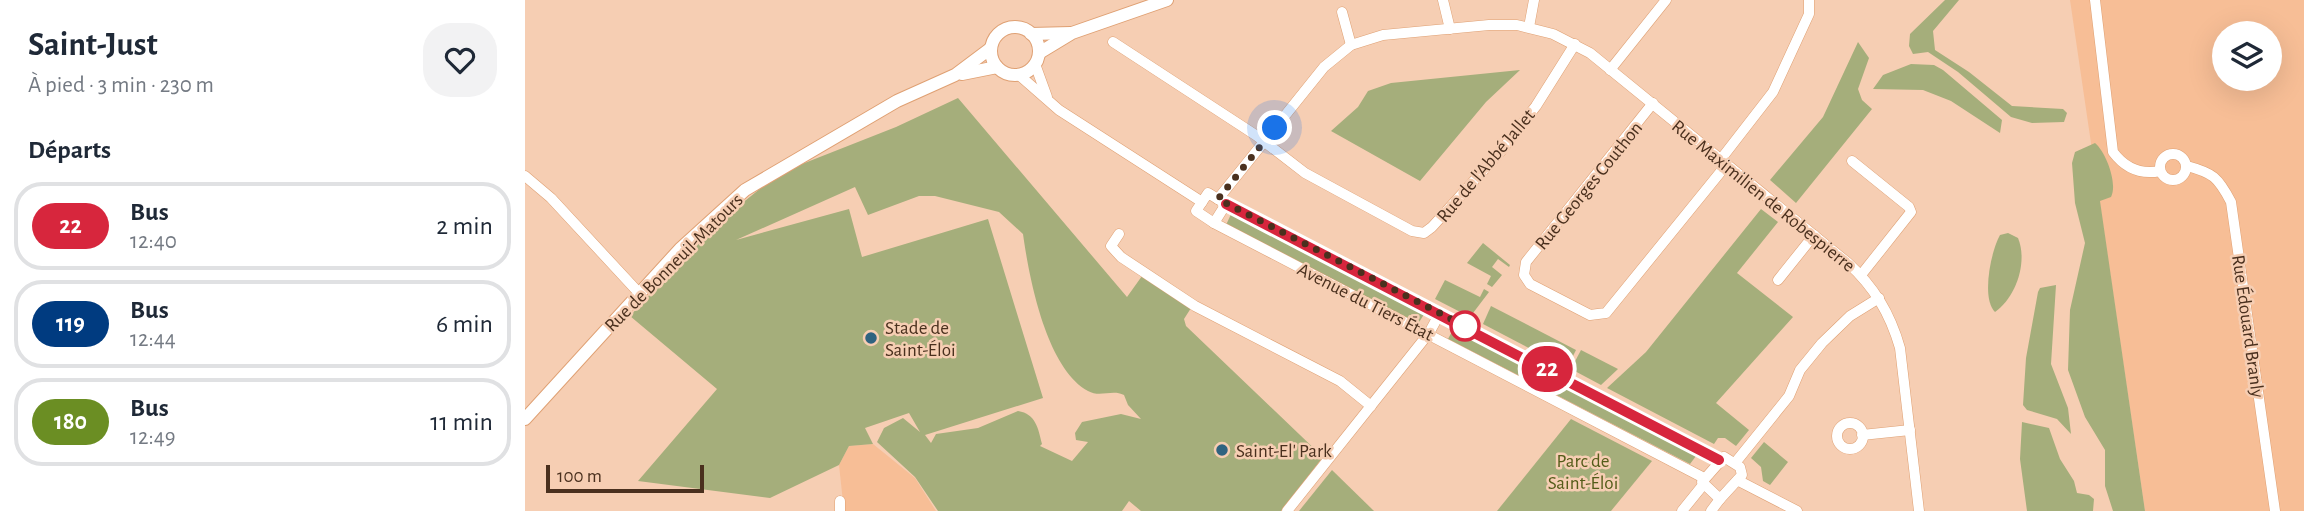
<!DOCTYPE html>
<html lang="fr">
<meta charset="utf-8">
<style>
:root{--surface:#fff;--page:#f2f2f3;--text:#1f2937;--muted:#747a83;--line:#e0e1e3}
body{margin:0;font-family:"Alegreya Sans",sans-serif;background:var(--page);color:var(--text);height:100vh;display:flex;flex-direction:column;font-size:26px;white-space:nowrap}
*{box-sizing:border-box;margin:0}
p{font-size:23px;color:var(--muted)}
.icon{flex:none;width:38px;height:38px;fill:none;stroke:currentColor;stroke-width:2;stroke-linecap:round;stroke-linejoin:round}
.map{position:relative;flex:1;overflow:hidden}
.side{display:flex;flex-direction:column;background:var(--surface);width:525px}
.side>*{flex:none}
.badge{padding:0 14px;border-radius:23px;font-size:24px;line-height:46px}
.fabs{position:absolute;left:1687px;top:21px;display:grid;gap:14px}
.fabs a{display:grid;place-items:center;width:70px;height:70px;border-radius:50%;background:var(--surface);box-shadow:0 7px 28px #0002;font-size:35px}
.scale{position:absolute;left:21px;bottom:18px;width:158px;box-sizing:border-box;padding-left:7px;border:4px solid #4a301e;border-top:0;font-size:19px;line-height:24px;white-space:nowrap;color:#4a301e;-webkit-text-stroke:5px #f6ceb3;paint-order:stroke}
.you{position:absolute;width:35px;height:35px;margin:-18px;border:5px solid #fff;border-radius:50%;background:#1a73e8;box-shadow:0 0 0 10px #1a73e833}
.map>.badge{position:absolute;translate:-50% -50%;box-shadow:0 0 0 4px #fff}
h2{padding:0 28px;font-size:26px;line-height:63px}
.round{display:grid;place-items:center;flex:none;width:74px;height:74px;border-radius:28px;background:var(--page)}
.summary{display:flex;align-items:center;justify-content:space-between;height:119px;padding:0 28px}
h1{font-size:33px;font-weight:600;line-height:52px}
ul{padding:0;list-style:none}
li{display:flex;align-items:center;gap:21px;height:88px;margin:0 14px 10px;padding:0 14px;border:4px solid var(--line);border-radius:28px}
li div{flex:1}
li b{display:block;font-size:26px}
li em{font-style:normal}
li .badge{min-width:77px;font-weight:700;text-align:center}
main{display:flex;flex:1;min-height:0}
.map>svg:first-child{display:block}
.built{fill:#f7be96;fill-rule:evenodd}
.green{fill:#a5ae7b;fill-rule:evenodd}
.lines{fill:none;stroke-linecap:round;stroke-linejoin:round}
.street-casing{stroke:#dfa073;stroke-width:11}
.secondary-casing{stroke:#dfa073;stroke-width:14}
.street{stroke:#fff;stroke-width:10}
.secondary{stroke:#fff;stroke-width:12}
.line-casing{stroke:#fff;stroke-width:16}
.line{stroke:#d7263d;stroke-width:10}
.walk{stroke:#4a301e;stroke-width:7;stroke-dasharray:0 12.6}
.stop-dot{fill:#fff;stroke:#d7263d;stroke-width:3.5}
.poi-dot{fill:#306380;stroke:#f6ceb3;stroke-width:2.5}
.labels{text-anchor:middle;stroke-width:5;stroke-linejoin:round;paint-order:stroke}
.street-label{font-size:19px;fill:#4a301e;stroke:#f6ceb3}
.poi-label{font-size:19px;fill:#4a301e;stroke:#f6ceb3;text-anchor:start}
.park-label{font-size:19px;fill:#545c19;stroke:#f6ceb3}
</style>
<main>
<section class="side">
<div class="summary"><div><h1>Saint-Just</h1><p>À pied · 3 min · 230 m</p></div><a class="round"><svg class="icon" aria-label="heart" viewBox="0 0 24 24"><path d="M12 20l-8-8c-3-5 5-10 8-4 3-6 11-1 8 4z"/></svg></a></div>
<h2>Départs</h2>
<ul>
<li><span class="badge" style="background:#d7263d;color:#fff">22</span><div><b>Bus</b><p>12:40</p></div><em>2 min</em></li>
<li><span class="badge" style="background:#003b80;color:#fff">119</span><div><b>Bus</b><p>12:44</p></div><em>6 min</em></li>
<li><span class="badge" style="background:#6b8e23;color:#fff">180</span><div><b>Bus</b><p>12:49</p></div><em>11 min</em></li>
</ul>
</section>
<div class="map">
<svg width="1779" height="511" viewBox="0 0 1779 511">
<rect width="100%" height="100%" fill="#f6ceb3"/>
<!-- built -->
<g class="built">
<path d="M1545,0H1779V511H1620ZM1699,33H1745V79H1699Z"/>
<polygon points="348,444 390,478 411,511 319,511 314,465 324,446"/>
</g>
<!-- green -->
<g class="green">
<polygon points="1420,0 1434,0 1408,31 1410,50 1444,72 1487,106 1538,109 1542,113 1539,122 1507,123 1486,117 1433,72 1403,52 1388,54 1384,46 1385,34"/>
<polygon points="1333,42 1344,58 1333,89 1337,100 1347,109 1271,203 1245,180 1298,117"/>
<polygon points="1386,64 1409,65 1418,70 1477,120 1475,133 1426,101 1398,90 1348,89 1358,75"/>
<polygon points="995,70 961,102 895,181 806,131 833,107 843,91 866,83"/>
<path d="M433,98L602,297L617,276L666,308L659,319L661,326L798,457L756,511H616L604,501L597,511H413L390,477L352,442L359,428L378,418L395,432L384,413L340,428L348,444L324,446L314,465L245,498L113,481L192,389L105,316L185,229L236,188L272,166L371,127ZM330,187L343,215L394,196H410L474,212L498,234C504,277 521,368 563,391C575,398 587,389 599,395L603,405L616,419L596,414L557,422L550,433L551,440L563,442L547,461L515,446L517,444C513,428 511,414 493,411L453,428L411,434L406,443L400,435L518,398L463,219L337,257L324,209L211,240Z"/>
<path d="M1570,143C1581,152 1593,184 1586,197L1575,201L1620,511H1588L1580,486V450L1560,417L1543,370L1545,310L1560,243L1550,203L1547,163L1550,152Z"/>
<polygon points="1236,209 1253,222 1212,273 1268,317 1191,403 1224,430 1211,446 1200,438 1193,438 1189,444 1082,388 1121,352"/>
<polygon points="707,212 901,311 893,324 701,225"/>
<path d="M1483,233L1493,238C1503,262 1491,297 1470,312C1456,298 1466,251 1475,235Z"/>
<polygon points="958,243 985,265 984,267 973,259 967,267 977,275 967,287 962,284 966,276 942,263"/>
<polygon points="920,280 955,297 959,289 964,292 945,317 910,299"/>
<polygon points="1531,285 1526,364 1543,408 1546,434 1532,419 1502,410 1498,405 1501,358 1513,292 1515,288"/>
<polygon points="966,306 1051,350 1042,368 958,324"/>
<polygon points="930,326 1174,452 1165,464 923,339"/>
<polygon points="1056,350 1093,369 1076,385 1046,369"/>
<polygon points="1046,419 1127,461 1086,511 972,511"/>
<polygon points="1497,422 1524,428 1535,459 1549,481 1552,493 1564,495 1569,499 1568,511 1502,511 1495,459"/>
<polygon points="1239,442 1263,462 1245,485 1238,481 1236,467 1226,458"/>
<polygon points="807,470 849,511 774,511"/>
</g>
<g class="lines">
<!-- street casing -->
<g class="street-casing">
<g id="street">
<polyline points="918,0 925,29"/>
<path d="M1570,0L1588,152C1600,168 1615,175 1635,171"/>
<polyline points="817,12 826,45"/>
<polyline points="1004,27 1009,0"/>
<polyline points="588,42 732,136 780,173 887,231 899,233 907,227 976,151 1011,106 1050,44"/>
<polyline points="510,64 522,97"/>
<polyline points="1085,70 1141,0"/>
<polyline points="494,75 534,110 677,202"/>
<polyline points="1128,103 1001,262 999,275 1005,284 1065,315 1081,313 1202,164"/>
<circle cx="1648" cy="167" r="13"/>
<polyline points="1196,159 1248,92 1284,14 1284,0"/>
<polyline points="1327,161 1384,207 1386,212 1336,275"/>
<path d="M1662,166C1688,173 1693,177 1706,202L1750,511"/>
<polyline points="0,176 26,198 114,293"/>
<polygon points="683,193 701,204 689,223 671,211"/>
<path d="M693,199L799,67L826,45L858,35L964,25H992L1028,34L1065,53L1323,263C1349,287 1365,313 1375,348L1394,511"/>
<polyline points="701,204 1194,460"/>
<polyline points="689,223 1179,478"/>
<polyline points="594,234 586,246 596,257 670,306 815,381 846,406"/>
<polyline points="1253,280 1289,235"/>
<circle cx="1325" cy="436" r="13"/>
<polyline points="1337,435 1385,430"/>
<polygon points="1199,457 1215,467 1217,475 1195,499 1177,482"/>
<polyline points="1210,463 1264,396 1275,370 1297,343 1325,316 1354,298"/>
<polyline points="1214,481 1272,511"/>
<polyline points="315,511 315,501"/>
<polyline points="762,511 904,333 915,313"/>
<polyline points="1157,511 1178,485"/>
<polyline points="1186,511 1195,499"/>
</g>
</g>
<!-- secondary casing -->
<g class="secondary-casing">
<g id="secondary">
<circle cx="490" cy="51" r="24"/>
<polyline points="506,34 546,33"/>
<polyline points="514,53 547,33 642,0"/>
<polyline points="437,74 472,67"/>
<polyline points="0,419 155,249 220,190 372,101 430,75 466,48"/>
</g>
</g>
<!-- street -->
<use href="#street" class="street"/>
<!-- secondary -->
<use href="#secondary" class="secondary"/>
</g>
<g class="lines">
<!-- line casing -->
<g class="line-casing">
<polyline id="line" points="701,204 1194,460"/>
</g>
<!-- line -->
<use href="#line" class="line"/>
<!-- walk -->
<polyline class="walk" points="750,128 693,199 940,326"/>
</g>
<!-- markers -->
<circle class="stop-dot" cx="940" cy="326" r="14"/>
<g class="poi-dot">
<circle cx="346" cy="338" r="7"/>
<circle cx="697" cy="450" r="7"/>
</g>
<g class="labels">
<!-- street labels -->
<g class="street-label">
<text transform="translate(960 165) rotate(-50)" y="7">Rue de l'Abbé Jallet</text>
<text transform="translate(1063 185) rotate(-51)" y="7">Rue Georges Couthon</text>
<text transform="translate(1239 195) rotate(39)" y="7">Rue Maximilien de Robespierre</text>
<text transform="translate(148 262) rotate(-45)" y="7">Rue de Bonneuil-Matours</text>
<text transform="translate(841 301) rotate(27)" y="7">Avenue du Tiers État</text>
<text transform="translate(1724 326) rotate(82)" y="7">Rue Édouard Branly</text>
</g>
<!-- poi labels -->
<g class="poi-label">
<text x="360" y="334">Stade de<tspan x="360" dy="22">Saint-Éloi</tspan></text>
<text x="711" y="457">Saint-El' Park</text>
</g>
<!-- park labels -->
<g class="park-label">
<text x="1058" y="467">Parc de<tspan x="1058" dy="22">Saint-Éloi</tspan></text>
</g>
</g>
</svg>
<div class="fabs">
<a><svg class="icon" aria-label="layers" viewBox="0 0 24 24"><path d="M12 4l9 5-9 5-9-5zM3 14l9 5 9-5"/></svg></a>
</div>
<div class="scale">100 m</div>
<div class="you" style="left:750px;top:128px"></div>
<b class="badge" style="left:1022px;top:369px;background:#d7263d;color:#fff">22</b>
</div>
</main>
